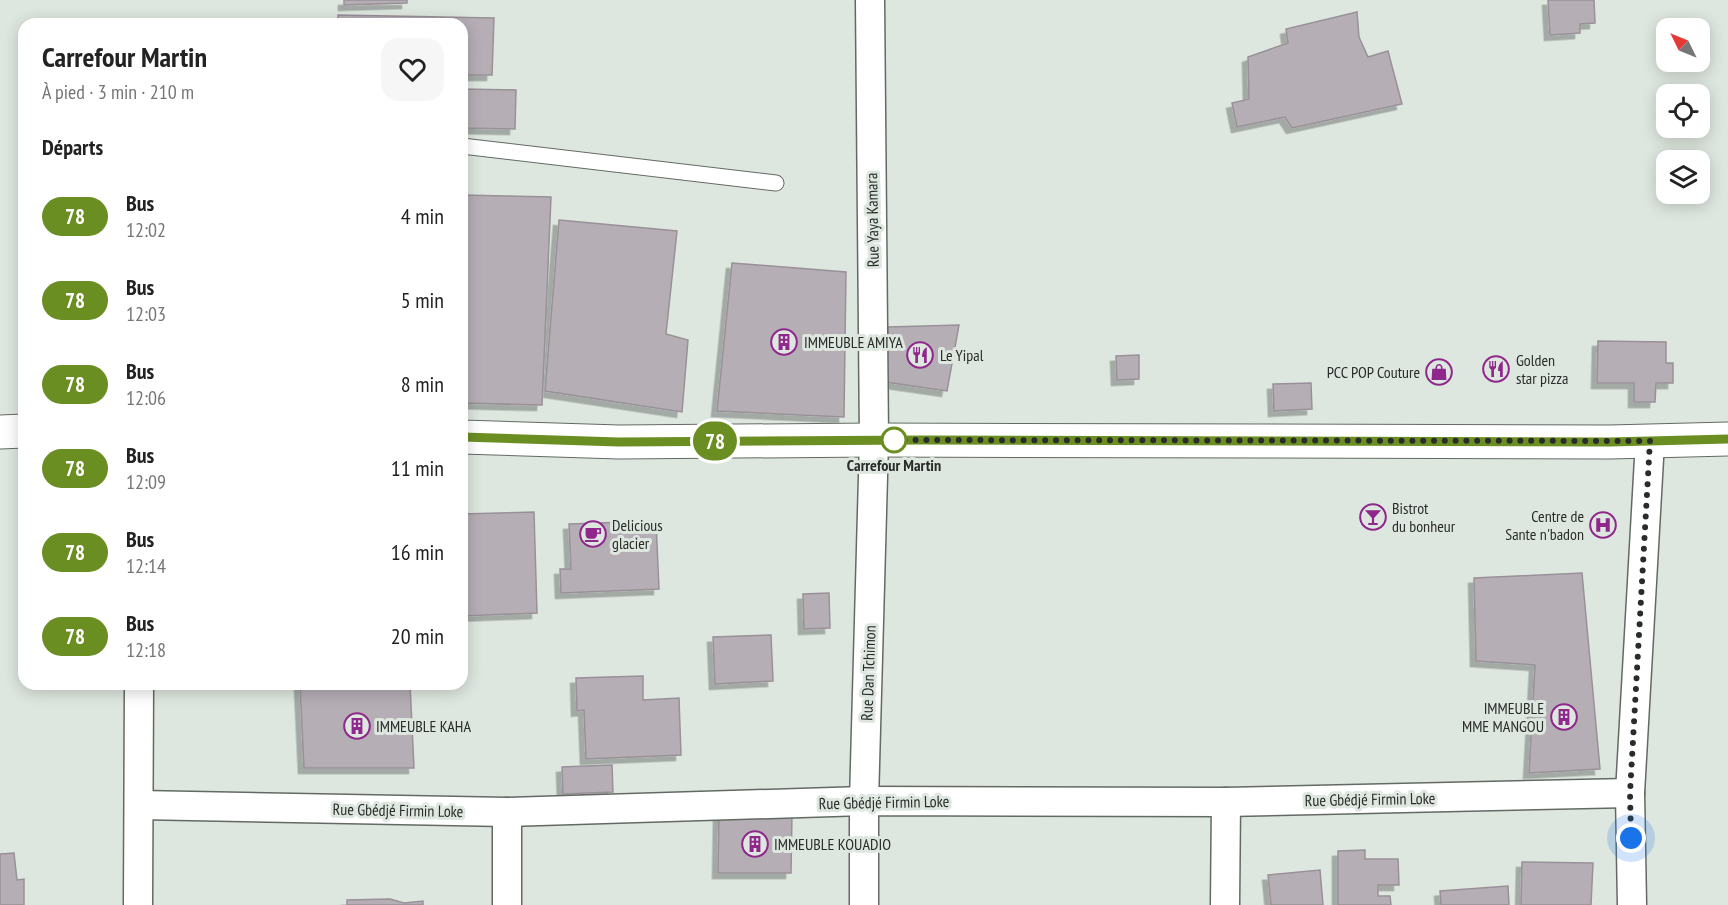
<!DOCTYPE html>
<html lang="fr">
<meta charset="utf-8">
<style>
:root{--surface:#fff;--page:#f6f6f6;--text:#222;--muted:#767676}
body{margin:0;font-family:"PT Sans Narrow",sans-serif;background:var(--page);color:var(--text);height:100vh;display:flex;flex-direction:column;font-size:22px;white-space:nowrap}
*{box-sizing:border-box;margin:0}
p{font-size:20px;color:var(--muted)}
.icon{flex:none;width:33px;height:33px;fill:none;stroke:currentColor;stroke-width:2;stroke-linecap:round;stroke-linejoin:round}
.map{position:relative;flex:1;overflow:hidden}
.panel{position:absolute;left:18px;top:18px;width:450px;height:672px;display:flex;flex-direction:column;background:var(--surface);border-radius:18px;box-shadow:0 3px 15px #0003}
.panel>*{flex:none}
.badge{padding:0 12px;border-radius:20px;font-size:21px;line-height:39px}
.needle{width:39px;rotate:313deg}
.buttons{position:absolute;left:1656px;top:18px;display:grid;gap:12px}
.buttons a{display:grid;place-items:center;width:54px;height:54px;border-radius:12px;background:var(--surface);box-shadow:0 3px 15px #0003;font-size:30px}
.you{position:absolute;width:30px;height:30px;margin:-15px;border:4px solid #fff;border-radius:50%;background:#1a73e8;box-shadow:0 0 0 9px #1a73e833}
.map>.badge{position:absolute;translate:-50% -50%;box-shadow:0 0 0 3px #fff}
h2{padding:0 24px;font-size:22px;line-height:54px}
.round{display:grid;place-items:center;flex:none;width:63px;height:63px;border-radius:18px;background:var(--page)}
.head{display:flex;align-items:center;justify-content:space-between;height:102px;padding:0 24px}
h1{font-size:28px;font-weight:800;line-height:45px}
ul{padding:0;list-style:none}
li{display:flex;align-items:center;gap:18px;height:84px;padding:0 24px}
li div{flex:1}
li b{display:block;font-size:22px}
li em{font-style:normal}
li .badge{min-width:66px;font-weight:700;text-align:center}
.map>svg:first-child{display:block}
.building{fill:#b6aeb5;stroke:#999198;stroke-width:1.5;filter:url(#shadow)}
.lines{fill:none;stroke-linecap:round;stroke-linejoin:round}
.lane-casing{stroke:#636a63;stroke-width:17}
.street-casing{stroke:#636a63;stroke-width:31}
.secondary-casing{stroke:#636a63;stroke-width:35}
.lane{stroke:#fff;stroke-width:15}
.street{stroke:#fff;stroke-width:28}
.secondary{stroke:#fff;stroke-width:33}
.line-casing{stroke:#fff;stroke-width:14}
.line{stroke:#6b8e23;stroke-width:9}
.walk{stroke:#292c2a;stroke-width:6;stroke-dasharray:0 10.8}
.stop-dot{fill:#fff;stroke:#6b8e23;stroke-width:3}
.labels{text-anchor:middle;stroke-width:6;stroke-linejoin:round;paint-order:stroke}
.street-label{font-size:16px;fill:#292c2a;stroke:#dee7df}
.poi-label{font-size:16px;fill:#292c2a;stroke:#dee7df;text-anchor:start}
.stop-label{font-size:16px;font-weight:bold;fill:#292c2a;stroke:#dee7df}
</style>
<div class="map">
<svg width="1728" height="905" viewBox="0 0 1728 905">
<defs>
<filter id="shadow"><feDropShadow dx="-5.5" dy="5.5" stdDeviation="0" flood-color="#0004"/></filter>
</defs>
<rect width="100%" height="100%" fill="#dee7df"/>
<!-- building -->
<g class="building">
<polygon points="344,0 407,0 407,3 344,5"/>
<polygon points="1548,0 1594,0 1595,23 1580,24 1580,33 1550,35"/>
<polygon points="1357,12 1359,37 1368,57 1388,51 1402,104 1292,128 1285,117 1237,127 1232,103 1249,99 1248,57 1288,43 1286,29"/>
<polygon points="338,15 494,18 492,75 462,75 462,24 338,24"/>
<polygon points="462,89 516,90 515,129 462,128"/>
<polygon points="462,195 551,197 542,405 462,403"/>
<polygon points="559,220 677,231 666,334 688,340 682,412 545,391"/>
<polygon points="732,263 846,272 844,417 717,411"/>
<polygon points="959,325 947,391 886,382 888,327"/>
<polygon points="1598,341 1666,342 1666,363 1673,363 1673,383 1656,383 1655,402 1634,402 1634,383 1597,383"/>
<polygon points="1139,355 1139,379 1117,380 1116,356"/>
<polygon points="1311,383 1312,409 1274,411 1273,384"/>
<polygon points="534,512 537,613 462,616 462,514"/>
<polygon points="656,521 659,589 561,593 560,569 571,569 569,524"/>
<polygon points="1582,573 1600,769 1529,773 1535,665 1476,661 1474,578"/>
<polygon points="829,593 830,628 804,629 803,594"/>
<polygon points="771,635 773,681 715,684 713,637"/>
<polygon points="643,676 643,700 679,698 681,755 586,759 584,710 577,711 576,678"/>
<polygon points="300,684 410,684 414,768 304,768"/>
<polygon points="612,765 613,792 563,794 562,767"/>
<polygon points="792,812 791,873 718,873 719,815"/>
<polygon points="1365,850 1365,859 1398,859 1399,885 1378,885 1378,896 1390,896 1391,905 1338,905 1338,851"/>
<polygon points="14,853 17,880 24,879 24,905 0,905 0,854"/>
<polygon points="1522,862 1593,863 1591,905 1521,905"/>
<polygon points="1320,870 1323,905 1271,905 1268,875"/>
<polygon points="1508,886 1509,905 1441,905 1440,891"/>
<polygon points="390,899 404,903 423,901 423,905 347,905 347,900"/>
</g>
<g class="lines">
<!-- lane casing -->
<g class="lane-casing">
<polyline id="lane" points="462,146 776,183"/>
</g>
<!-- street casing -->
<g class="street-casing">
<g id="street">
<polyline points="139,805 507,812 864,801 1226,802 1630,793"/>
<polyline points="507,812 507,905"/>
<polyline points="138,905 139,684"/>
<polyline points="864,905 864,801 874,440 870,0"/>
<polyline points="1225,905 1226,802"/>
<polyline points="1632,905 1630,793 1650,441"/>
</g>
</g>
<!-- secondary casing -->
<g class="secondary-casing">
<g id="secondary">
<polyline points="0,432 24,431"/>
<polyline points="462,437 619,442 874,440 1610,442 1728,439"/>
</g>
</g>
<!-- lane -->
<use href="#lane" class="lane"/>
<!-- street -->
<use href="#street" class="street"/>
<!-- secondary -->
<use href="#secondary" class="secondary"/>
</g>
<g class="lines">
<!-- line casing -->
<g class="line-casing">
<polyline id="line" points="462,437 619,442 922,440 1610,442 1728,439"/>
</g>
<!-- line -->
<use href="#line" class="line"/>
<!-- walk -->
<polyline class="walk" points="894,440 1650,441 1630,793 1631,838"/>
</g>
<!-- icons -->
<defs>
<g id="building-ring" transform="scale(1.35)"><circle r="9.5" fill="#dee7df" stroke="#8f278c" stroke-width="1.5"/><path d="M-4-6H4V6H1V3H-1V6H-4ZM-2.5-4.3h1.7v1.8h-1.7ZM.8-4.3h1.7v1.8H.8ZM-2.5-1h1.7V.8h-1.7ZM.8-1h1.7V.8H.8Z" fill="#8f278c"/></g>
<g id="restaurant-ring" transform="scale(1.35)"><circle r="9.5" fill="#dee7df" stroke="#8f278c" stroke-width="1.5"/><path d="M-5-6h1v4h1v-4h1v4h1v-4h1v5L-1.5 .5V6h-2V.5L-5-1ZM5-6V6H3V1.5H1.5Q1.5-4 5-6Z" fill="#8f278c"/></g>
<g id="shop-ring" transform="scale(1.35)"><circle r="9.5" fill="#dee7df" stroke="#8f278c" stroke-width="1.5"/><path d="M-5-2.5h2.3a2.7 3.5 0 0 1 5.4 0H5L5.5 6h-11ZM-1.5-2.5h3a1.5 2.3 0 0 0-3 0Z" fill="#8f278c"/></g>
<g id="bar-ring" transform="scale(1.35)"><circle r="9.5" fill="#dee7df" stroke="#8f278c" stroke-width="1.5"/><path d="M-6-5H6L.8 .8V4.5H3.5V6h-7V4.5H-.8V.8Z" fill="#8f278c"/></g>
<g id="hospital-ring" transform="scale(1.35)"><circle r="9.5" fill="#dee7df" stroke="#8f278c" stroke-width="1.5"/><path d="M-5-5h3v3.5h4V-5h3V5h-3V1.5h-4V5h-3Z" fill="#8f278c"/></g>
<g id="cafe-ring" transform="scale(1.35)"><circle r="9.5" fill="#dee7df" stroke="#8f278c" stroke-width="1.5"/><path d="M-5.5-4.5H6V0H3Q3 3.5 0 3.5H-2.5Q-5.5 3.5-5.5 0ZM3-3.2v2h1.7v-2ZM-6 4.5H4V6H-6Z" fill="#8f278c"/></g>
</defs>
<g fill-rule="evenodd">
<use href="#building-ring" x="784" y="342"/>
<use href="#restaurant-ring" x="920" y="355"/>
<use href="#restaurant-ring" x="1496" y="369"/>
<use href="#shop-ring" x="1439" y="372"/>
<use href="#bar-ring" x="1373" y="517"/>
<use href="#hospital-ring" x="1603" y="525"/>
<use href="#cafe-ring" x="593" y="534"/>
<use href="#building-ring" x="1564" y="717"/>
<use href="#building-ring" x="357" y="726"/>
<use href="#building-ring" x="755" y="844"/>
</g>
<!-- markers -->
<circle class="stop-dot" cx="894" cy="440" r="12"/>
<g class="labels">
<!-- street labels -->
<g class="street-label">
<text transform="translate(872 220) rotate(-91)" y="6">Rue Yaya Kamara</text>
<text transform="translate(868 673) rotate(-88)" y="6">Rue Dan Tchimon</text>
<text transform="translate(1370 799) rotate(-1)" y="6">Rue Gbédjé Firmin Loke</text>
<text transform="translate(884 802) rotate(-1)" y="6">Rue Gbédjé Firmin Loke</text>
<text transform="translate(398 810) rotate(1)" y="6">Rue Gbédjé Firmin Loke</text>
</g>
<!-- poi labels -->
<g class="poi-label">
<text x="804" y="348">IMMEUBLE AMIYA</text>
<text x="940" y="361">Le Yipal</text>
<text x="1516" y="366">Golden<tspan x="1516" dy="18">star pizza</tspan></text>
<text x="1420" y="378" text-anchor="end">PCC POP Couture</text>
<text x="1392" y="514">Bistrot<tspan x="1392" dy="18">du bonheur</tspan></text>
<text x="1584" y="522" text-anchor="end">Centre de<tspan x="1584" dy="18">Sante n'badon</tspan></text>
<text x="612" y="531">Delicious<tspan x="612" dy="18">glacier</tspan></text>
<text x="1544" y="714" text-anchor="end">IMMEUBLE<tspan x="1544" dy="18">MME MANGOU</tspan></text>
<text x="376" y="732">IMMEUBLE KAHA</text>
<text x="774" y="850">IMMEUBLE KOUADIO</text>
</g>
<!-- stop labels -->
<g class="stop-label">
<text x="894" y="471">Carrefour Martin</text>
</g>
</g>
</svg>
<div class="buttons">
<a><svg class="needle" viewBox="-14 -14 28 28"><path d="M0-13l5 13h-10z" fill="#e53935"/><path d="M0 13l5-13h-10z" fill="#767676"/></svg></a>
<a><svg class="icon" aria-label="locate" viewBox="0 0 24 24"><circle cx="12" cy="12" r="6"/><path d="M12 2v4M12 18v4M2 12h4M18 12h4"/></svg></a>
<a><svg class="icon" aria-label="layers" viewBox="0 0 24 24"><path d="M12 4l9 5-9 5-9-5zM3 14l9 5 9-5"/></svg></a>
</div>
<div class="you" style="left:1631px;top:838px"></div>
<b class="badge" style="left:715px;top:441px;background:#6b8e23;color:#fff">78</b>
<section class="panel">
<div class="head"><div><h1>Carrefour Martin</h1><p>À pied · 3 min · 210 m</p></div><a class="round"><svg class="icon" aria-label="heart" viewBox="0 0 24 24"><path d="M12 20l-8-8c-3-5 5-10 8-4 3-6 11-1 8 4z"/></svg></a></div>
<h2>Départs</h2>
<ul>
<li><span class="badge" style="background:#6b8e23;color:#fff">78</span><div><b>Bus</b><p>12:02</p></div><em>4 min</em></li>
<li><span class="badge" style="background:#6b8e23;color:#fff">78</span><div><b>Bus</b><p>12:03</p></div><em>5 min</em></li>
<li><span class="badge" style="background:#6b8e23;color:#fff">78</span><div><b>Bus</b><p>12:06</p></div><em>8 min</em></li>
<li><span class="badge" style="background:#6b8e23;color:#fff">78</span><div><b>Bus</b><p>12:09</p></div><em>11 min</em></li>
<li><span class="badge" style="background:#6b8e23;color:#fff">78</span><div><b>Bus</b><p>12:14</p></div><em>16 min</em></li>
<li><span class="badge" style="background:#6b8e23;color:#fff">78</span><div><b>Bus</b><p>12:18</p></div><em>20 min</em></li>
</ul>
</section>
</div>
